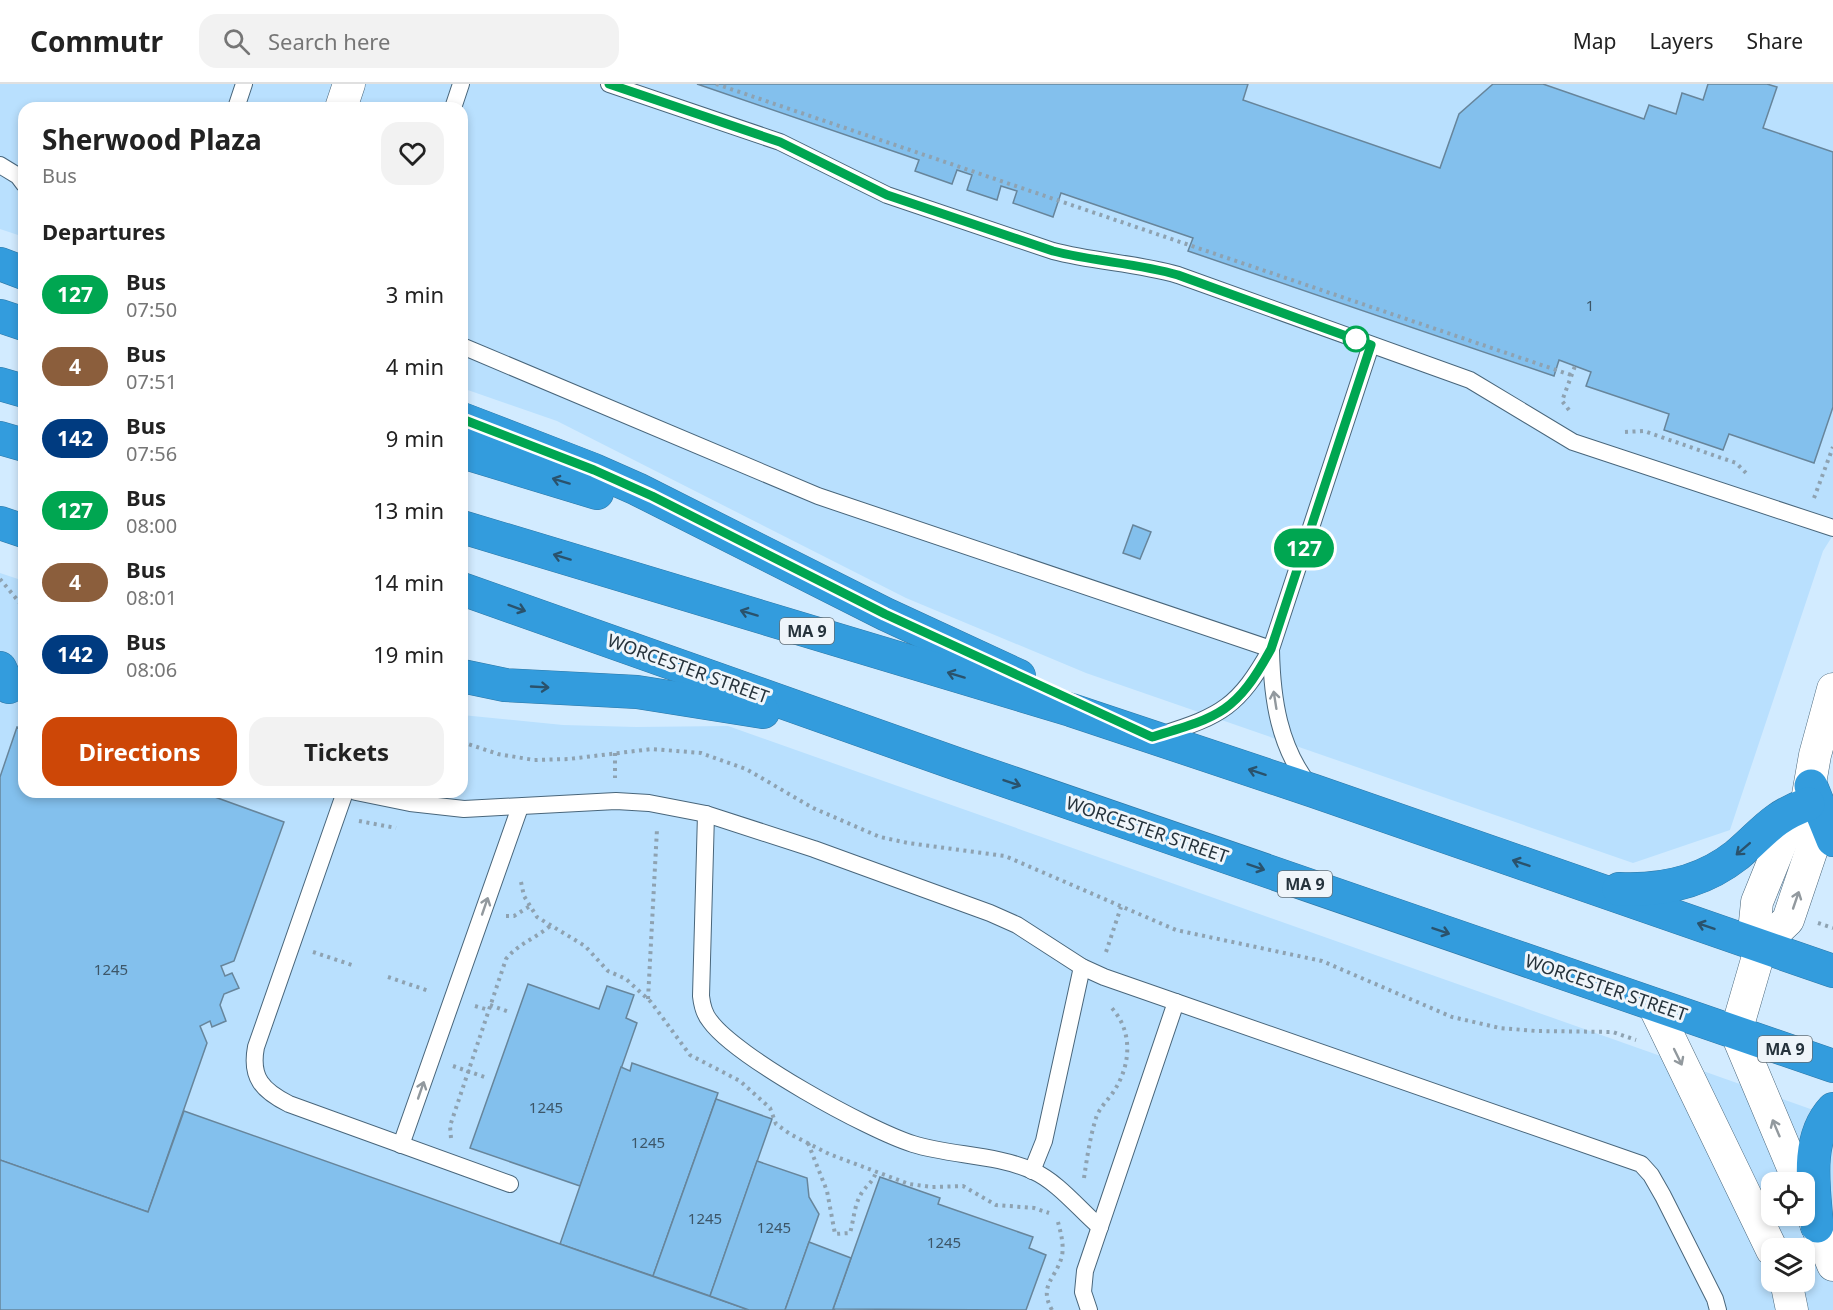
<!DOCTYPE html>
<style>
:root{--surface:#fff;--page:#f2f2f2;--text:#222;--muted:#767676;--line:#e0e0e0;--accent:#cd4707}
body{margin:0;font-family:"Noto Sans",sans-serif;background:var(--page);color:var(--text);height:100vh;display:flex;flex-direction:column;font-size:22px;white-space:nowrap}
*{box-sizing:border-box;margin:0}
p{font-size:20px;color:var(--muted)}
.icon{flex:none;width:33px;height:33px;fill:none;stroke:currentColor;stroke-width:2;stroke-linecap:round;stroke-linejoin:round}
.map{position:relative;flex:1;overflow:hidden}
.panel{position:absolute;left:18px;top:18px;width:450px;height:696px;display:flex;flex-direction:column;background:var(--surface);border-radius:18px;box-shadow:0 3px 9px #0003}
.panel>*{flex:none}
.badge{padding:0 12px;border-radius:20px;font-size:21px;line-height:39px}
.buttons{position:absolute;left:1761px;top:1088px;display:grid;gap:12px}
.buttons a{display:grid;place-items:center;width:54px;height:54px;border-radius:12px;background:var(--surface);box-shadow:0 3px 9px #0003;font-size:30px}
.map>.badge{position:absolute;translate:-50% -50%;box-shadow:0 0 0 3px #fff}
h2{padding:0 24px;font-size:22px;line-height:54px}
.round{display:grid;place-items:center;flex:none;width:63px;height:63px;border-radius:18px;background:var(--page)}
.overview{display:flex;align-items:center;justify-content:space-between;height:102px;padding:0 24px}
h1{font-size:28px;font-weight:700;line-height:45px}
.cta{display:flex;gap:12px;margin-top:auto;padding:12px 24px}
.cta a{flex:1;height:69px;border-radius:18px;background:var(--accent);color:#fff;font-size:24px;font-weight:700;line-height:69px;text-align:center}
.cta a+a{background:var(--page);color:var(--text)}
ul{padding:0;list-style:none}
li{display:flex;align-items:center;gap:18px;height:72px;padding:0 24px}
li div{flex:1}
li b{display:block;font-size:22px}
li em{font-style:normal}
li .badge{min-width:66px;font-weight:700;text-align:center}
header{display:flex;align-items:center;gap:36px;box-sizing:border-box;height:84px;padding:0 30px;background:var(--surface);border-bottom:2px solid var(--line)}
header strong{font-size:28px}
nav{display:flex;gap:33px;margin-inline-start:auto;font-size:21px}
.search{width:420px;height:54px;background:var(--page);display:flex;align-items:center;gap:15px;box-sizing:border-box;padding:0 21px;border-radius:18px;color:var(--muted);font-size:22px}
.map>svg:first-child{display:block}
.built{fill:#b9e0fe;fill-rule:evenodd}
.building{fill:#83c0ed;stroke:#67859b;stroke-width:1.5}
.lines{fill:none;stroke-linecap:round;stroke-linejoin:round}
.lane-casing{stroke:#49667b;stroke-width:18}
.street-casing{stroke:#49667b;stroke-width:33}
.highway-casing{stroke:#2e77a5;stroke-width:34}
.path{stroke:#8ea2b1;stroke-width:4;stroke-dasharray:3 4.5;stroke-linecap:butt}
.lane{stroke:#fff;stroke-width:16}
.street{stroke:#fff;stroke-width:32}
.highway{stroke:#339cdd;stroke-width:33}
.oneway{stroke:#2a526c}
.oneway2{stroke:#92999e}
.line-casing{stroke:#fff;stroke-width:14}
.line{stroke:#00a651;stroke-width:9}
.stop-dot{fill:#fff;stroke:#00a651;stroke-width:3}
.labels{text-anchor:middle;stroke-width:6;stroke-linejoin:round;paint-order:stroke}
.number-label{font-size:15px;fill:#3d5668}
.shield{fill:#eff5fa;stroke:#626d75;stroke-width:1.5}
.shield-label{font-size:16px;font-weight:bold;fill:#26333c}
.street-label{font-size:18px;fill:#26333c;stroke:#eff5fa}
</style>
<header>
<strong>Commutr</strong>
<div class="search"><svg class="icon" aria-label="search" viewBox="0 0 24 24"><circle cx="10" cy="10" r="6"/><path d="M15 15l6 6"/></svg>Search here</div>
<nav><a>Map</a><a>Layers</a><a>Share</a></nav>
</header>
<div class="map">
<svg width="1833" height="1226" viewBox="0 0 1833 1226">
<rect width="100%" height="100%" fill="#d2ebff"/>
<!-- built -->
<g class="built">
<polygon points="0,0 1833,0 1833,451 1823,467 1730,746 1633,779 1086,589 906,514 557,337 462,304 462,24 24,24 24,153 0,145"/>
<path d="M0,489L24,497V708H462V631L563,641L636,643L728,642L1833,1033V1226H0ZM1772,1098H1804V1131H1772ZM1772,1164H1804V1197H1772Z"/>
</g>
<!-- building -->
<g class="building">
<polygon points="697,0 1248,0 1243,16 1440,84 1459,30 1493,0 1543,0 1644,35 1649,21 1676,30 1682,9 1703,16 1708,0 1767,0 1777,3 1763,44 1833,68 1833,323 1814,379 1729,350 1723,366 1664,346 1669,330 1586,302 1591,288 1559,276 1554,292 1188,167 1193,154 1061,109 1053,133 1013,119 1017,107 1001,102 997,116 967,106 972,91 957,86 952,100 915,87 919,76"/>
<polygon points="1133,441 1151,448 1140,475 1123,469"/>
<polygon points="17,643 24,646 24,708 174,708 175,712 184,708 201,708 284,738 234,877 221,882 225,892 232,889 239,904 224,910 220,921 226,937 212,943 210,937 200,942 207,959 148,1128 0,1076 0,693"/>
<polygon points="528,900 599,925 607,902 634,911 626,934 637,939 580,1102 470,1064"/>
<polygon points="632,979 718,1009 653,1192 560,1160 621,983 630,987"/>
<polygon points="716,1015 772,1035 710,1212 653,1192"/>
<polygon points="184,1027 560,1160 749,1226 0,1226 0,1076 148,1128"/>
<polygon points="757,1077 807,1094 809,1113 819,1130 785,1226 749,1226 710,1212"/>
<polygon points="880,1093 940,1114 938,1120 1033,1153 1029,1164 1046,1171 1026,1226 833,1225"/>
<polygon points="809,1158 851,1174 833,1225 835,1226 785,1226"/>
</g>
<g class="lines">
<!-- lane casing -->
<g class="lane-casing">
<g id="lane">
<path d="M609,0L780,58L887,111L1053,167C1095,178 1137,179 1178,191L1470,296L1573,358L1833,444"/>
<polyline points="236,24 244,0"/>
<polyline points="453,24 461,0"/>
<polyline points="0,81 18,92 24,100"/>
<polyline points="462,262 818,412 1271,565"/>
<path d="M1271,566C1272,615 1279,663 1310,702"/>
<path d="M1160,651C1222,632 1239,622 1271,565L1371,261"/>
<path d="M345,708L256,963C250,994 263,1007 289,1020L510,1100"/>
<polyline points="356,708 410,719 464,725 616,717 649,719 706,730 814,765 990,829 1017,841 1082,883 1104,893 1641,1080 1651,1091 1663,1112 1715,1215 1718,1226"/>
<path d="M706,730L701,912C702,921 704,930 710,937C736,973 868,1046 913,1060C952,1072 995,1070 1033,1087C1058,1098 1079,1125 1100,1143"/>
<polyline points="401,1061 520,723"/>
<polyline points="1032,1087 1044,1057 1082,883"/>
<polyline points="1089,1226 1083,1208 1085,1187 1176,918"/>
</g>
</g>
<!-- street casing -->
<g class="street-casing">
<g id="street">
<polyline points="341,24 349,0"/>
<polyline points="1761,862 1788,836 1813,762 1802,745 1815,671 1833,605"/>
<polyline points="1653,920 1772,1166"/>
<polyline points="1799,1098 1736,948 1761,862 1755,838 1757,818 1785,749 1802,745"/>
<polyline points="1807,1118 1833,1181"/>
<polyline points="1786,1197 1792,1226"/>
</g>
</g>
<!-- highway casing -->
<g class="highway-casing">
<g id="highway">
<polyline points="0,180 24,189"/>
<polyline points="0,232 24,240"/>
<polyline points="0,300 24,307"/>
<polyline points="462,335 594,386 637,405 885,530 1019,592"/>
<polyline points="0,354 24,361"/>
<polyline points="462,368 597,409"/>
<polyline points="0,439 24,447"/>
<polyline points="462,443 1071,626 1314,707 1833,887"/>
<polyline points="462,505 957,680 1833,982"/>
<polyline points="0,584 9,603"/>
<polyline points="462,592 505,601 637,608 763,628"/>
<polyline points="1811,702 1833,756"/>
<path d="M1619,805C1662,807 1703,798 1737,771C1764,748 1772,733 1808,720"/>
<path d="M1817,1142C1814,1105 1805,1055 1833,1025"/>
</g>
</g>
<!-- path -->
<g class="path">
<polyline points="716,0 1571,291"/>
<polyline points="1569,326 1562,317 1575,282"/>
<polyline points="1625,348 1644,347 1736,379 1746,389"/>
<polyline points="1814,414 1833,363"/>
<polyline points="0,495 24,524"/>
<polyline points="462,658 498,670 534,676 569,675 652,665 701,669 746,685 813,724 880,753 908,759 1005,772 1176,846 1322,877 1452,933 1500,944 1536,947 1613,948 1636,956"/>
<polyline points="615,669 615,694"/>
<polyline points="359,737 396,744"/>
<polyline points="521,798 524,812 537,833 585,862 608,887 626,895 651,918 690,971 740,997 770,1024 776,1040 790,1050 829,1070 909,1100 932,1103 963,1102 996,1121 1034,1124 1049,1129"/>
<polyline points="506,832 514,832 530,822"/>
<polyline points="1818,839 1833,844"/>
<polyline points="313,868 355,882"/>
<polyline points="1106,868 1121,823"/>
<polyline points="388,893 429,907"/>
<polyline points="648,915 657,745"/>
<polyline points="490,921 509,928"/>
<polyline points="475,922 489,926"/>
<polyline points="453,982 487,994"/>
<path d="M451,1054L450,1042L506,875C518,860 536,854 550,842"/>
<path d="M808,1059L827,1107L835,1150L850,1149C854,1136 854,1119 863,1107C868,1100 873,1098 876,1088"/>
<path d="M1084,1094C1087,1074 1090,1053 1096,1034C1099,1024 1109,1015 1114,1007C1132,979 1133,945 1109,921"/>
<path d="M1052,1226C1038,1201 1056,1195 1062,1172C1064,1160 1061,1150 1058,1138"/>
</g>
<!-- lane -->
<use href="#lane" class="lane"/>
<!-- street -->
<use href="#street" class="street"/>
<!-- highway -->
<use href="#highway" class="highway"/>
</g>
<!-- one-way arrows -->
<defs><path id="oneway-shaft" d="M-6 0H5M1.5-3L5.5 0L1.5 3" fill="none" stroke-width="1.6" stroke-linecap="round" stroke-linejoin="round" transform="scale(1.5)"/></defs>
<g class="oneway">
<use href="#oneway-shaft" transform="translate(561 397) rotate(-163)"/>
<use href="#oneway-shaft" transform="translate(562 473) rotate(-163)"/>
<use href="#oneway-shaft" transform="translate(517 524) rotate(20)"/>
<use href="#oneway-shaft" transform="translate(749 529) rotate(-163)"/>
<use href="#oneway-shaft" transform="translate(956 591) rotate(-163)"/>
<use href="#oneway-shaft" transform="translate(540 603) rotate(3)"/>
<use href="#oneway-shaft" transform="translate(1257 688) rotate(-162)"/>
<use href="#oneway-shaft" transform="translate(1012 699) rotate(19)"/>
<use href="#oneway-shaft" transform="translate(1743 765) rotate(139)"/>
<use href="#oneway-shaft" transform="translate(1521 779) rotate(-161)"/>
<use href="#oneway-shaft" transform="translate(1256 783) rotate(19)"/>
<use href="#oneway-shaft" transform="translate(1706 842) rotate(-161)"/>
<use href="#oneway-shaft" transform="translate(1441 847) rotate(19)"/>
</g>
<g class="oneway2">
<use href="#oneway-shaft" transform="translate(1275 616) rotate(-99)"/>
<use href="#oneway-shaft" transform="translate(1796 816) rotate(-71)"/>
<use href="#oneway-shaft" transform="translate(485 822) rotate(-71)"/>
<use href="#oneway-shaft" transform="translate(1678 973) rotate(64)"/>
<use href="#oneway-shaft" transform="translate(421 1006) rotate(-71)"/>
<use href="#oneway-shaft" transform="translate(1776 1044) rotate(-113)"/>
</g>
<g class="lines">
<!-- line casing -->
<g class="line-casing">
<path id="line" d="M462,335L594,386L652,412L885,530L1152,653C1219,633 1236,629 1271,565L1371,261L1178,191C1137,179 1095,178 1053,167L887,111L780,58L609,0"/>
</g>
<!-- line -->
<use href="#line" class="line"/>
</g>
<!-- markers -->
<circle class="stop-dot" cx="1356" cy="255" r="12"/>
<g class="labels">
<!-- number labels -->
<g class="number-label">
<text x="1590" y="227">1</text>
<text x="111" y="891">1245</text>
<text x="546" y="1029">1245</text>
<text x="648" y="1064">1245</text>
<text x="705" y="1140">1245</text>
<text x="774" y="1149">1245</text>
<text x="944" y="1164">1245</text>
</g>
<!-- shield labels -->
<g class="shield">
<rect x="780" y="534" width="54" height="26" rx="4.5"/>
<rect x="1278" y="787" width="54" height="26" rx="4.5"/>
<rect x="1758" y="952" width="54" height="26" rx="4.5"/>
</g>
<g class="shield-label">
<text x="807" y="553">MA 9</text>
<text x="1305" y="806">MA 9</text>
<text x="1785" y="971">MA 9</text>
</g>
<!-- street labels -->
<g class="street-label">
<text transform="translate(688 585) rotate(20)" y="6">WORCESTER STREET</text>
<text transform="translate(1147 746) rotate(19)" y="6">WORCESTER STREET</text>
<text transform="translate(1606 904) rotate(19)" y="6">WORCESTER STREET</text>
</g>
</g>
</svg>
<div class="buttons">
<a><svg class="icon" aria-label="locate" viewBox="0 0 24 24"><circle cx="12" cy="12" r="6"/><path d="M12 2v4M12 18v4M2 12h4M18 12h4"/></svg></a>
<a><svg class="icon" aria-label="layers" viewBox="0 0 24 24"><path d="M12 4l9 5-9 5-9-5zM3 14l9 5 9-5"/></svg></a>
</div>
<b class="badge" style="left:1304px;top:464px;background:#00a651;color:#fff">127</b>
<section class="panel">
<div class="overview"><div><h1>Sherwood Plaza</h1><p>Bus</p></div><a class="round"><svg class="icon" aria-label="heart" viewBox="0 0 24 24"><path d="M12 20l-8-8c-3-5 5-10 8-4 3-6 11-1 8 4z"/></svg></a></div>
<h2>Departures</h2>
<ul>
<li><span class="badge" style="background:#00a651;color:#fff">127</span><div><b>Bus</b><p>07:50</p></div><em>3 min</em></li>
<li><span class="badge" style="background:#8b5e3c;color:#fff">4</span><div><b>Bus</b><p>07:51</p></div><em>4 min</em></li>
<li><span class="badge" style="background:#003b80;color:#fff">142</span><div><b>Bus</b><p>07:56</p></div><em>9 min</em></li>
<li><span class="badge" style="background:#00a651;color:#fff">127</span><div><b>Bus</b><p>08:00</p></div><em>13 min</em></li>
<li><span class="badge" style="background:#8b5e3c;color:#fff">4</span><div><b>Bus</b><p>08:01</p></div><em>14 min</em></li>
<li><span class="badge" style="background:#003b80;color:#fff">142</span><div><b>Bus</b><p>08:06</p></div><em>19 min</em></li>
</ul>
<div class="cta"><a>Directions</a><a>Tickets</a></div>
</section>
</div>
